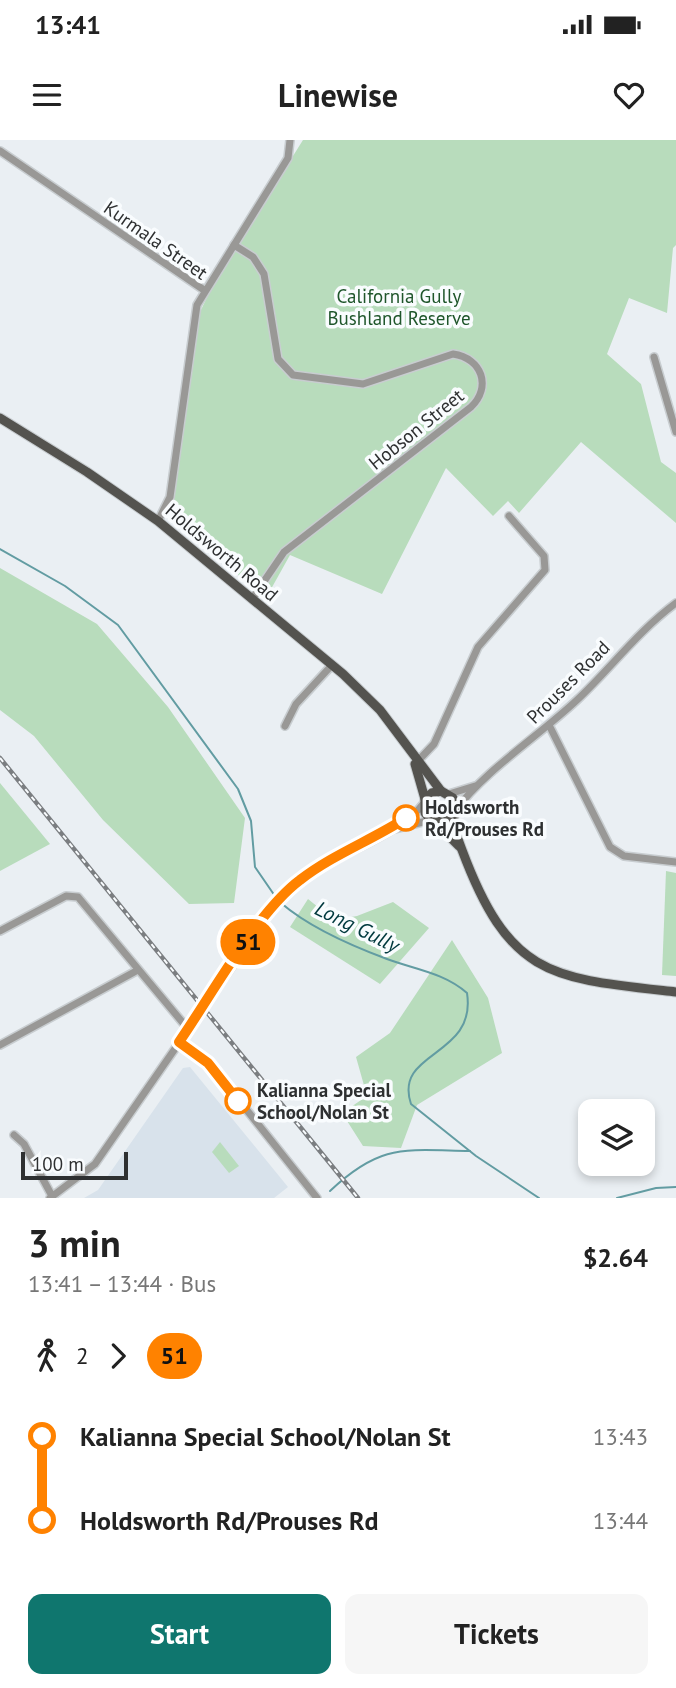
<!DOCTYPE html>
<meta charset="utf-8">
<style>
:root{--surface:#fff;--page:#f6f6f6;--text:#222;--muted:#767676;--accent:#0f766e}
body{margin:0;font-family:"PT Sans",sans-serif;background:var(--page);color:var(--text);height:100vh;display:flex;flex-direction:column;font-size:26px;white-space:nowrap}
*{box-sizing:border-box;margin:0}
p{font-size:23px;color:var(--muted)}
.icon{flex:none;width:38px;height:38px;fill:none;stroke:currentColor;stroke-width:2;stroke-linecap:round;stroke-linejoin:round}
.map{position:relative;height:1058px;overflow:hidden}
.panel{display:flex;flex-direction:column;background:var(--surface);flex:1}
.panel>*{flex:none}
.badge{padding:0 14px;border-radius:23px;font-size:24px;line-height:46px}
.fabs{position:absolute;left:578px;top:959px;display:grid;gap:14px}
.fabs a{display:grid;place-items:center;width:77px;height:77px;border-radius:14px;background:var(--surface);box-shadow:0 4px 10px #0003;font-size:35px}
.scale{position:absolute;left:21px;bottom:18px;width:107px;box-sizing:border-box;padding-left:7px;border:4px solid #2e3031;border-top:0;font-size:19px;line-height:24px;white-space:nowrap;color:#2e3031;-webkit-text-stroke:5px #f9fcfe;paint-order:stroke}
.map>.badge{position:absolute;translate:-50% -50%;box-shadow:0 0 0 4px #fff}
.legs{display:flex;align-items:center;gap:10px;height:77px;padding:0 28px;font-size:23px}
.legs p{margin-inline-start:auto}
.overview{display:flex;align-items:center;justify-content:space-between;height:119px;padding:0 28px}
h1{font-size:38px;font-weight:700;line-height:52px}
.action{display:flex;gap:14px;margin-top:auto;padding:14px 28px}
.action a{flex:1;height:80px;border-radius:14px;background:var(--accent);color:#fff;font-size:28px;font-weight:700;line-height:80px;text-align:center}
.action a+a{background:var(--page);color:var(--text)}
ul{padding:0 28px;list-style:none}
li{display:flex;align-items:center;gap:24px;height:84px;font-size:26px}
li i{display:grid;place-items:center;width:10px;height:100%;margin:0 9px;background:currentColor}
li i::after{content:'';width:18px;height:18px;margin:-9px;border:5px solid;border-radius:50%;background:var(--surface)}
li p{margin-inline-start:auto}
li:first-child i{background:linear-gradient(#0000 50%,currentColor 0)}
li:last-child i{background:linear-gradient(currentColor 50%,#0000 0)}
.status{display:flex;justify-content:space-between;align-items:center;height:49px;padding:0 35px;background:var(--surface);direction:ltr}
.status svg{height:19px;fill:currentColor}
header{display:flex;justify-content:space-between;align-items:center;height:91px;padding:0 28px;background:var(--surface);font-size:32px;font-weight:700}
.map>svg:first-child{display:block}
.built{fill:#d8e2eb}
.green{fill:#b8dcbc}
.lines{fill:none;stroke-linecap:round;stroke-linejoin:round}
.stream{stroke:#629ca2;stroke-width:2}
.minor-casing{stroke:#c8cdd0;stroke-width:10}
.major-casing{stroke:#c8cdd0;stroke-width:11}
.minor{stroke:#999896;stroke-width:7}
.major{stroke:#54534f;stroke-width:9}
.rail-casing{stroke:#7b7e81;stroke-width:4.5}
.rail{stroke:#f9fcfe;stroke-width:2;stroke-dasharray:5;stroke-linecap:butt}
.line-1-casing{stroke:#fff;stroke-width:16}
.line-1{stroke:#ff8200;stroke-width:10}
.stop-1-dot{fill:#fff;stroke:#ff8200;stroke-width:3.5}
.labels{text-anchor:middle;stroke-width:7;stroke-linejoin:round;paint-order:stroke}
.street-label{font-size:19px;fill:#2e3031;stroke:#f9fcfe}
.park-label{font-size:19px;fill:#1f562b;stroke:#f9fcfe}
.stop-label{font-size:19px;font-weight:bold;fill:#2e3031;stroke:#f9fcfe;text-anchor:start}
.water-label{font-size:21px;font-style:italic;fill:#00393e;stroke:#f9fcfe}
</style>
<div class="status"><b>13:41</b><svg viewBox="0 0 49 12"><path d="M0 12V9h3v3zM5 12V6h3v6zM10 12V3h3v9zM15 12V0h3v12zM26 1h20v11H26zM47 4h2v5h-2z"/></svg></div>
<header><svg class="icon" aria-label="menu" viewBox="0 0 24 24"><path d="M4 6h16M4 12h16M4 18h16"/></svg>Linewise<svg class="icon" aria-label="heart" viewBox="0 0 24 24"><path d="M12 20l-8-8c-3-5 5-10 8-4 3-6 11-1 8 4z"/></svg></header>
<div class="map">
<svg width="676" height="1058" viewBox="0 0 676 1058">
<rect width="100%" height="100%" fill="#eaeff3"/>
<!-- built -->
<polygon class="built" points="190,927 288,1047 274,1058 84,1058 98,1050 183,928"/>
<!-- green -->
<g class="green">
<polygon points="303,0 676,0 676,105 673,108 667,173 629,158 607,214 641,244 661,322 676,333 676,383 581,302 519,373 508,361 493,376 446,328 382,454 290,415 266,458 171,379 199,174 216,139"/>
<polygon points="0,428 97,484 168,567 245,678 234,763 189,764 103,680 34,596 0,570"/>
<polygon points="0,643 50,704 0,731"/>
<polygon points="666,731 676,733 676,836 662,835"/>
<polygon points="308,759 334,780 357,776 393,762 429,788 380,844 290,787"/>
<polygon points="452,800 488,858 502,913 417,965 401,1008 363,1006 342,973 367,956 356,917 390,893"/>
<polygon points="220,1002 239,1026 229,1033 212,1012"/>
</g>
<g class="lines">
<!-- stream -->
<g class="stream">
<polyline points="0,409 65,446 118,485 238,649 251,681 255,727 277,759"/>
<path d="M281,763C310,788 352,806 387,819C414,829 445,833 467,853C477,918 393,910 411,964L476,1016L539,1058"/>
<path d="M330,1051C381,1003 404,1010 470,1011"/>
<polyline points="617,1058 656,1048 676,1047"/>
</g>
<!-- minor casing -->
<g class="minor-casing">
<g id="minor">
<polyline points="0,11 204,150"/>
<path d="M234,105L253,117L264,134L278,219L293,235L363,244L453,214C482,218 492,247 471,267L284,412L252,459"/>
<polyline points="654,217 676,292"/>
<polyline points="158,381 170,357 197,165 288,18 290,0"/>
<polyline points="549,585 610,707 624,716 676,722"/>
<polyline points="285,586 296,564 332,525"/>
<polyline points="416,623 434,604 478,507 545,430 544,416 509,376"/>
<polyline points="449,654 475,646"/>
<path d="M455,671C484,631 540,595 577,560C611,528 638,491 676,463"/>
<polyline points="395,689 431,680"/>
<polyline points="0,791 66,756 78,757 188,889"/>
<polyline points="179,902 218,934 317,1058"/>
<polyline points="0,905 138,830"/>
<polyline points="14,995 24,1004 52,1056"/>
<path d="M50,1058L95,1024L281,756C319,718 398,699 424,663"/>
</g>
</g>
<!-- major casing -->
<g class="major-casing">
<g id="major">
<polyline points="0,278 87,332 158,381 343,534 380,570 441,651"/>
<polyline points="415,624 425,659"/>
<path d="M454,674L447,681L433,682L425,673V659L432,653L441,651L453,658C457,667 453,674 454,684C455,692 459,702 462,710C510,838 551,838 676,852"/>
<polyline points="436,683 459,706"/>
</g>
</g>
<!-- minor -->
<use href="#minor" class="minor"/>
<!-- major -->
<use href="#major" class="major"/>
<!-- rail casing -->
<g class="rail-casing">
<polyline id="rail" points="0,618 358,1058"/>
</g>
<!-- rail -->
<use href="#rail" class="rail"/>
</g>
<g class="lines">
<!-- line-1 casing -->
<g class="line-1-casing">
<path id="line-1" d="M238,961L208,923L179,902C211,856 257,772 300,740C332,715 372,700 406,678"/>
</g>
<!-- line-1 -->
<use href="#line-1" class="line-1"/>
</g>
<!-- markers -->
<g class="stop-1-dot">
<circle cx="406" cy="678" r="12"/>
<circle cx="238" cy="961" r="12"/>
</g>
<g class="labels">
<!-- street labels -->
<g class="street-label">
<text transform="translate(156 100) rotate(35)" y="7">Kurmala Street</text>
<text transform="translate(416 289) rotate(-39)" y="7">Hobson Street</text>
<text transform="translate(222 412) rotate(40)" y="7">Holdsworth Road</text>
<text transform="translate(568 542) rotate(-45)" y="7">Prouses Road</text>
</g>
<!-- park labels -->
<g class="park-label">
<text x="399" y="163">California Gully<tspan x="399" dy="22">Bushland Reserve</tspan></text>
</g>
<!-- stop labels -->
<g class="stop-label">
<text x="425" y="674">Holdsworth<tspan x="425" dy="22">Rd/Prouses Rd</tspan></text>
<text x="257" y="957">Kalianna Special<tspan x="257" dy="22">School/Nolan St</tspan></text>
</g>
<!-- water labels -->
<g class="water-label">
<text transform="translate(357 787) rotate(26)" y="7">Long Gully</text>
</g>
</g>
</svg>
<div class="fabs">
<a><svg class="icon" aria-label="layers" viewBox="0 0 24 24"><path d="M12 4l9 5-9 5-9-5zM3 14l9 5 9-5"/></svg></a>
</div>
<div class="scale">100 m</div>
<b class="badge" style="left:248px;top:802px;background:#ff8200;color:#111">51</b>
</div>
<section class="panel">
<div class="overview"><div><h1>3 min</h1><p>13:41 – 13:44 · Bus</p></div><b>$2.64</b></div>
<div class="legs"><svg class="icon" aria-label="walk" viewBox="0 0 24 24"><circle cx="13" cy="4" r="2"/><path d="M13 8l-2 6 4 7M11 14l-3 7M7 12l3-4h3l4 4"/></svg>2<svg class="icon" aria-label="forward" viewBox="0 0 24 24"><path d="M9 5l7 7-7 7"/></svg><b class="badge" style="background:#ff8200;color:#111">51</b></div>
<ul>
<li><i style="color:#ff8200"></i><b>Kalianna Special School/Nolan St</b><p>13:43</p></li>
<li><i style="color:#ff8200"></i><b>Holdsworth Rd/Prouses Rd</b><p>13:44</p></li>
</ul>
<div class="action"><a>Start</a><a>Tickets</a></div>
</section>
